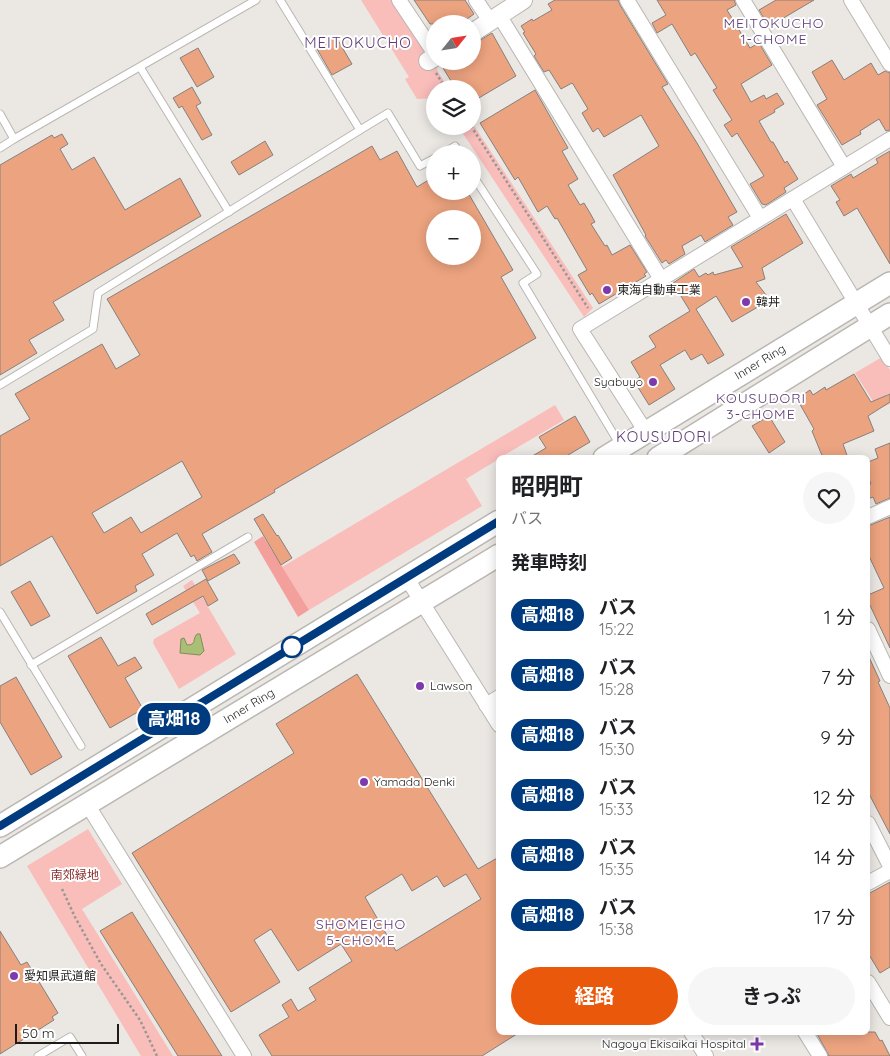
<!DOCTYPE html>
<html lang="ja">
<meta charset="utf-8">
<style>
:root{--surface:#fff;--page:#f6f6f6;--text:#202124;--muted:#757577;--accent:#ea580c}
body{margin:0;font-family:Quicksand,"Noto Sans JP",sans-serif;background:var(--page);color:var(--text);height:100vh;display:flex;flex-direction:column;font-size:19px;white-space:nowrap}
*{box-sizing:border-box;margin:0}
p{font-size:16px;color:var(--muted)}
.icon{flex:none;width:28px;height:28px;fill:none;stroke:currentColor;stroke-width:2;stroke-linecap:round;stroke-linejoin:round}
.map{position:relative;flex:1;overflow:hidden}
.panel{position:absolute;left:496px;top:455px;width:374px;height:580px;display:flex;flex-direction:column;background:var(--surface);border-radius:8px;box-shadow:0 2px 12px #0003}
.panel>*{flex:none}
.badge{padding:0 10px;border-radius:16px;font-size:18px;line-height:32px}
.needle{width:32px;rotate:60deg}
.fabs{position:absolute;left:426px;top:15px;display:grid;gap:10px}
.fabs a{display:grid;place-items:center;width:55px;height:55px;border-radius:50%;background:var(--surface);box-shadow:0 2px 12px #0003;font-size:25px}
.scale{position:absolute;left:15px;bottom:12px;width:104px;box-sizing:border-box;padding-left:5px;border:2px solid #1d1c1a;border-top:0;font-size:14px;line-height:18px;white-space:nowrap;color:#1d1c1a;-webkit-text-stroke:4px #fff;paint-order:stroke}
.map>.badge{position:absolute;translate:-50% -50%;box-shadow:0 0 0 2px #fff}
h2{padding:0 15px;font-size:19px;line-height:45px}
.round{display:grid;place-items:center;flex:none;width:52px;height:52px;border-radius:26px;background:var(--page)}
.summary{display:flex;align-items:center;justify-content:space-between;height:85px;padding:0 15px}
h1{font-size:24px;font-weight:700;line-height:38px}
.cta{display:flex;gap:10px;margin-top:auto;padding:10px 15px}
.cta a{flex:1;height:58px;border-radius:30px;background:var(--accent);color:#fff;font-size:20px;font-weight:700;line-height:58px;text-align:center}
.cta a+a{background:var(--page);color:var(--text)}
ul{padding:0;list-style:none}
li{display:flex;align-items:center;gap:15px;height:60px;padding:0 15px}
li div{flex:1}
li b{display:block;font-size:19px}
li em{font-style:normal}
li .badge{min-width:55px;font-weight:700;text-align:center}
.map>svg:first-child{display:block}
.green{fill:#f9bdba}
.forest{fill:#f3a09c}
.water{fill:#aabf76;stroke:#808e5a}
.building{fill:#eca37f;stroke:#85807e;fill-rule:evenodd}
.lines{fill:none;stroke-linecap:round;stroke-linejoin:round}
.service-casing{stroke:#bab7b3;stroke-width:9}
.minor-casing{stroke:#bab7b3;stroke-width:16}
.tertiary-casing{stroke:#bab7b3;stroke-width:20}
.primary-casing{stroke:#bab7b3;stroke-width:24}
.path{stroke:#999794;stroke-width:2.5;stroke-dasharray:2.5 2.5;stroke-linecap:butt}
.service{stroke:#fff;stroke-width:7}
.minor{stroke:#fff;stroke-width:14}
.tertiary{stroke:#fff;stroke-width:18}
.primary{stroke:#fff;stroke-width:21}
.line-casing{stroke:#fff;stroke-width:11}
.line{stroke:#003b80;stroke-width:8}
.poi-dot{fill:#7e39ad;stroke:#fff;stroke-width:2}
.stop-dot{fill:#fff;stroke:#003b80;stroke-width:2.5}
.labels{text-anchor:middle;stroke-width:4;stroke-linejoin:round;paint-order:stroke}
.poi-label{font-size:12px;fill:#1d1c1a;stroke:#fff;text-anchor:start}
.street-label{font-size:12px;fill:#1d1c1a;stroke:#fff}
.park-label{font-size:12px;fill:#8a2b2e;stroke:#fff}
.neighbourhood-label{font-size:14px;letter-spacing:1px;fill:#5d3c76;stroke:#fff}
.quarter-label{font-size:15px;letter-spacing:1px;fill:#5d3c76;stroke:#fff}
</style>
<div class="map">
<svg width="890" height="1056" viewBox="0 0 890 1056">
<rect width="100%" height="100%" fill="#ebe8e4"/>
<!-- green -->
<g class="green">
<polygon points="361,0 397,0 438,64 437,70 449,89 435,89 435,98 417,99 405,79 409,77"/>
<polygon points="473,124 593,308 584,317 458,126 472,126"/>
<polygon points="882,357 890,370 890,393 886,395 890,404 878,409 855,373"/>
<polygon points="555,405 564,420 501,457 499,458 499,459 466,479 482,506 309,610 282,567"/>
<polygon points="192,580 236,654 179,689 153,643 154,639 200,613 183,586"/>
<polygon points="88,829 122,884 82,909 173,1056 141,1056 27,866"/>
</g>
<!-- forest -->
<polygon class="forest" points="263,536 309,610 298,617 254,542"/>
<!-- water -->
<path class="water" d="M197,634H200L204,651L200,655L180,653L181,639L184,638L187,645C197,645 192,639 197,634Z"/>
<!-- building -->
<g class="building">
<polygon points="414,0 465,0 474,14 460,24 430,24"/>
<polygon points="555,0 618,0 620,5 668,84 662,87 697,143 737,212 728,217 733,225 705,242 701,235 682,246 685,254 669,264 666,260 662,263 645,236 646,235 613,175 659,146 641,115 604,137 598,128 593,132 582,113 588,109 573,84 572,83 561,89 549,70 544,72 534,56 536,54 523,33 525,32 521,26 532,19 533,21 552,10 548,4"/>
<polygon points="657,0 734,0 736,5 727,10 750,48 759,43 772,65 741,84 751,102 764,95 766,99 777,93 784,104 774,110 775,112 759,121 771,142 773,142 785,163 787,161 798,179 784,188 786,192 766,205 762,204 750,184 764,176 737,133 732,137 724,125 732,120 713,90 717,88 695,53 691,56 672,24 657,33 652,23 666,15"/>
<polygon points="776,0 814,0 775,23 772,18 766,22 759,10"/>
<polygon points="492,33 516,76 472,102 472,89 456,89 443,68 455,61 472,61 472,45"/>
<polygon points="336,37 352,64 332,75 317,49"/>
<polygon points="198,48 214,77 197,87 180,58"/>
<polygon points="832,60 844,80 871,63 878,75 885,71 890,73 890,130 886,131 879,119 860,131 861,134 842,145 817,105 827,99 812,72"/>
<polygon points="192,87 201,103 196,106 212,135 202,140 182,106 179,108 173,98"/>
<polygon points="535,90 568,148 562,151 578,179 568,185 580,205 584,203 590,213 595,222 591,224 605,246 607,245 612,255 630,245 647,272 644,274 646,276 599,304 592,293 590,295 578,275 587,270 557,218 555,219 547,206 538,212 518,177 515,180 480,123"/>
<polygon points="62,134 68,144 60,149 72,170 94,157 125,210 180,178 201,216 53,302 64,320 29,340 37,353 0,375 0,165 52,135 54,138"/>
<polygon points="265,141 273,155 239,175 231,162"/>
<path d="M372,146L380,160L397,151L417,187L435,176V191H467L513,270L501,277L536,338L274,490L275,492L202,534L212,552L197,561L194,555L191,557L177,533L142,554L154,575L135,586L137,591L97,614L52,536L0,566V436L30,419L15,394L102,344L116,369L140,355L107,299ZM435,219H472V256H435ZM182,461L202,497L141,533L131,517L104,533L92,513Z"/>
<polygon points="890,151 890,264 857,208 844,216 836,202 840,200 831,186 851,174 853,178 878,163 876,159"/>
<polygon points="786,214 803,243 762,268 765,279 756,282 770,300 732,322 716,296 696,309 724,355 708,364 702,354 691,360 685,350 660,365 675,389 649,405 634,381 640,377 631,362 656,347 649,336 690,311 673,283 694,269 699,277 706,273 708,275 713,272 714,275 743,267 731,247"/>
<polygon points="854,374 871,402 890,394 890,402 868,416 874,431 843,444 848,458 823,458 812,431 814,429 797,399 810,390 813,395 825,387 826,390"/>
<polygon points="575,416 590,442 563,458 529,458 546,448 539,437"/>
<polygon points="769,416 785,442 769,453 752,426"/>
<polygon points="890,443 890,498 876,504 873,497 868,499 868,486 871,484 868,476 868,462 878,458 875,449"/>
<polygon points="263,514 277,536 278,535 292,558 281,565 254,519"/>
<polygon points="890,517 890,648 868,601 868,595 884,588 868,554 868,526"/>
<polygon points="234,554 240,563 208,581 202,570"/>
<polygon points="206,579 218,600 208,606 203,596 152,625 146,614"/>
<polygon points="30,581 50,616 31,626 11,592"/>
<polygon points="101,637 118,666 135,657 142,668 125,678 143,709 110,728 68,656"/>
<polygon points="868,655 880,681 878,682 890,708 890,834 868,792"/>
<path d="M357,674L478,869L499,857V1032H520L482,1056H272L259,1035L289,1017L282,1005L291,999L298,1011L316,1000L309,988L352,961L341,944L298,971L271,929L254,940L280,982L231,1012L132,853L294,753L276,724ZM402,874L412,891L437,876L444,887L466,874L481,899L396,951L365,897Z"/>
<polygon points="16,677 62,757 31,775 0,722 0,686"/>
<polygon points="890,882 890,967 880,973 868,953 868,894"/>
<polygon points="132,912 222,1056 178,1056 100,931"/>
<polygon points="0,931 21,965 27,962 58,1013 52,1017 54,1020 0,1054"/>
<polygon points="816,1032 875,1032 880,1041 882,1040 890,1056 829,1056"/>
</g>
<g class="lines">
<!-- service casing -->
<g class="service-casing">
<g id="service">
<polyline points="140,67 229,212"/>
<polyline points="0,114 14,139 256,0"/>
<polyline points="360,130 388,113 420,166 435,158"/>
<polyline points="0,148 14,139"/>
<polyline points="442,154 455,146 460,154"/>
<polyline points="472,174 537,274 523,283 620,445"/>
<polyline points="0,385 93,329 98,293 360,130 280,0"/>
<polyline points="0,612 81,746"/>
<polyline points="31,665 248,537"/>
<polyline points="38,1056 70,1037 82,1056"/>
</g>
</g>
<!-- minor casing -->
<g class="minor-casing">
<g id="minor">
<polyline points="399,0 435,54"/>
<polyline points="476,0 490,21"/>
<polyline points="627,0 760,218"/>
<polyline points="743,0 844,167"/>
<polyline points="851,0 890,64"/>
<polyline points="499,15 661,279"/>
<polyline points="793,199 890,359"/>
<polyline points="646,432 580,329 890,139"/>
<polyline points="868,517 890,507"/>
<polyline points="406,577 499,725"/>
<polyline points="868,629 890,676"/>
<polyline points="486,705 499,697"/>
<polyline points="87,804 244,1056"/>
<polyline points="868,823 890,866"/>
<polyline points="868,883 890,871"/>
<polyline points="868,982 890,1018"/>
<polyline points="691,1032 706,1056"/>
<polyline points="805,1032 820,1056"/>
</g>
</g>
<!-- tertiary casing -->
<g class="tertiary-casing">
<g id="tertiary">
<polyline points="472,33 523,0"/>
<polyline points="428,61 435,57"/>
</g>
</g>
<!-- primary casing -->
<g class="primary-casing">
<g id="primary">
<polyline points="604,458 890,283"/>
<polyline points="658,458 890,314"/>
<polyline points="0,826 499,521"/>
<polyline points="0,857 499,555"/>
</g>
</g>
<!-- path -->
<g class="path">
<polyline points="436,73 446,89"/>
<polyline points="471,126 588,308"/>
<polyline points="62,889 75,917 101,964 140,1020 157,1056"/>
</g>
<!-- service -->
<use href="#service" class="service"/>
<!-- minor -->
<use href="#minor" class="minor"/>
<!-- tertiary -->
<use href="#tertiary" class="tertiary"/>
<!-- primary -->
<use href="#primary" class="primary"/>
</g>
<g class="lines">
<!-- line casing -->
<g class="line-casing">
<polyline id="line" points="0,826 499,521"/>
</g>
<!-- line -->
<use href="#line" class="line"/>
</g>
<!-- markers -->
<g class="poi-dot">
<circle cx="607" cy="290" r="5"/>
<circle cx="746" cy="302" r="5"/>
<circle cx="653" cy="382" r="5"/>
<circle cx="420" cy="686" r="5"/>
<circle cx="364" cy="782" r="5"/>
<circle cx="14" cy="976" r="5"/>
<path d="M754.5 1036.5h5v5h5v5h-5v5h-5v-5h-5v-5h5z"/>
</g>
<circle class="stop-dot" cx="292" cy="647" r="10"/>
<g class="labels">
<!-- poi labels -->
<g class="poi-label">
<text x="617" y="294">東海自動車工業</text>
<text x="756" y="306">韓丼</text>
<text x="643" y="386" text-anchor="end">Syabuyo</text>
<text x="430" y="690">Lawson</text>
<text x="374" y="786">Yamada Denki</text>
<text x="24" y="980">愛知県武道館</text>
<text x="746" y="1048" text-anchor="end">Nagoya Ekisaikai Hospital</text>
</g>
<!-- street labels -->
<g class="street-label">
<text transform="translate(760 362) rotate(-31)" y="4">Inner Ring</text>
<text transform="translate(249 706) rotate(-31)" y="4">Inner Ring</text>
</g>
<!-- park labels -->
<g class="park-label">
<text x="75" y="879">南郊緑地</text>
</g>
<!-- neighbourhood labels -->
<g class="neighbourhood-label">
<text x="774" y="28">MEITOKUCHO<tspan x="774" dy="16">1-CHOME</tspan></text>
<text x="761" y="403">KOUSUDORI<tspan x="761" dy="16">3-CHOME</tspan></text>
<text x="361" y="929">SHOMEICHO<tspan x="361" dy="16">5-CHOME</tspan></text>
</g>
<!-- quarter labels -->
<g class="quarter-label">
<text x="358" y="48">MEITOKUCHO</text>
<text x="664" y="442">KOUSUDORI</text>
</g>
</g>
</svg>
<div class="fabs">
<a><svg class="needle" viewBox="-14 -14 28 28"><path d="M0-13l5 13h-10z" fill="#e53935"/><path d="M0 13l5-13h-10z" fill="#757577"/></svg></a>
<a><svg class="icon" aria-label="layers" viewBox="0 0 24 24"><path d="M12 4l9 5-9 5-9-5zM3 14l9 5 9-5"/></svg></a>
<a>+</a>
<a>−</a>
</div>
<div class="scale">50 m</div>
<b class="badge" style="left:174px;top:719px;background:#003b80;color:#fff">高畑18</b>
<section class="panel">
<div class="summary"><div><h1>昭明町</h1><p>バス</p></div><a class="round"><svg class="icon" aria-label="heart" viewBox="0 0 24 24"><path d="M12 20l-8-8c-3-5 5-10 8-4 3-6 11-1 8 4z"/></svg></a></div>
<h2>発車時刻</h2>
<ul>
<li><span class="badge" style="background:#003b80;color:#fff">高畑18</span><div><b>バス</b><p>15:22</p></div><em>1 分</em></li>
<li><span class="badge" style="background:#003b80;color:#fff">高畑18</span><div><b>バス</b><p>15:28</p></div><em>7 分</em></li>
<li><span class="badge" style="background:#003b80;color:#fff">高畑18</span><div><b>バス</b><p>15:30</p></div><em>9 分</em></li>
<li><span class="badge" style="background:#003b80;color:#fff">高畑18</span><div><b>バス</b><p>15:33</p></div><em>12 分</em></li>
<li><span class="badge" style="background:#003b80;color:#fff">高畑18</span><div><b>バス</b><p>15:35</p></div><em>14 分</em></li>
<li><span class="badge" style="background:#003b80;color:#fff">高畑18</span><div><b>バス</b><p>15:38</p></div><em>17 分</em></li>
</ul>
<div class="cta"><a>経路</a><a>きっぷ</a></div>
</section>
</div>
